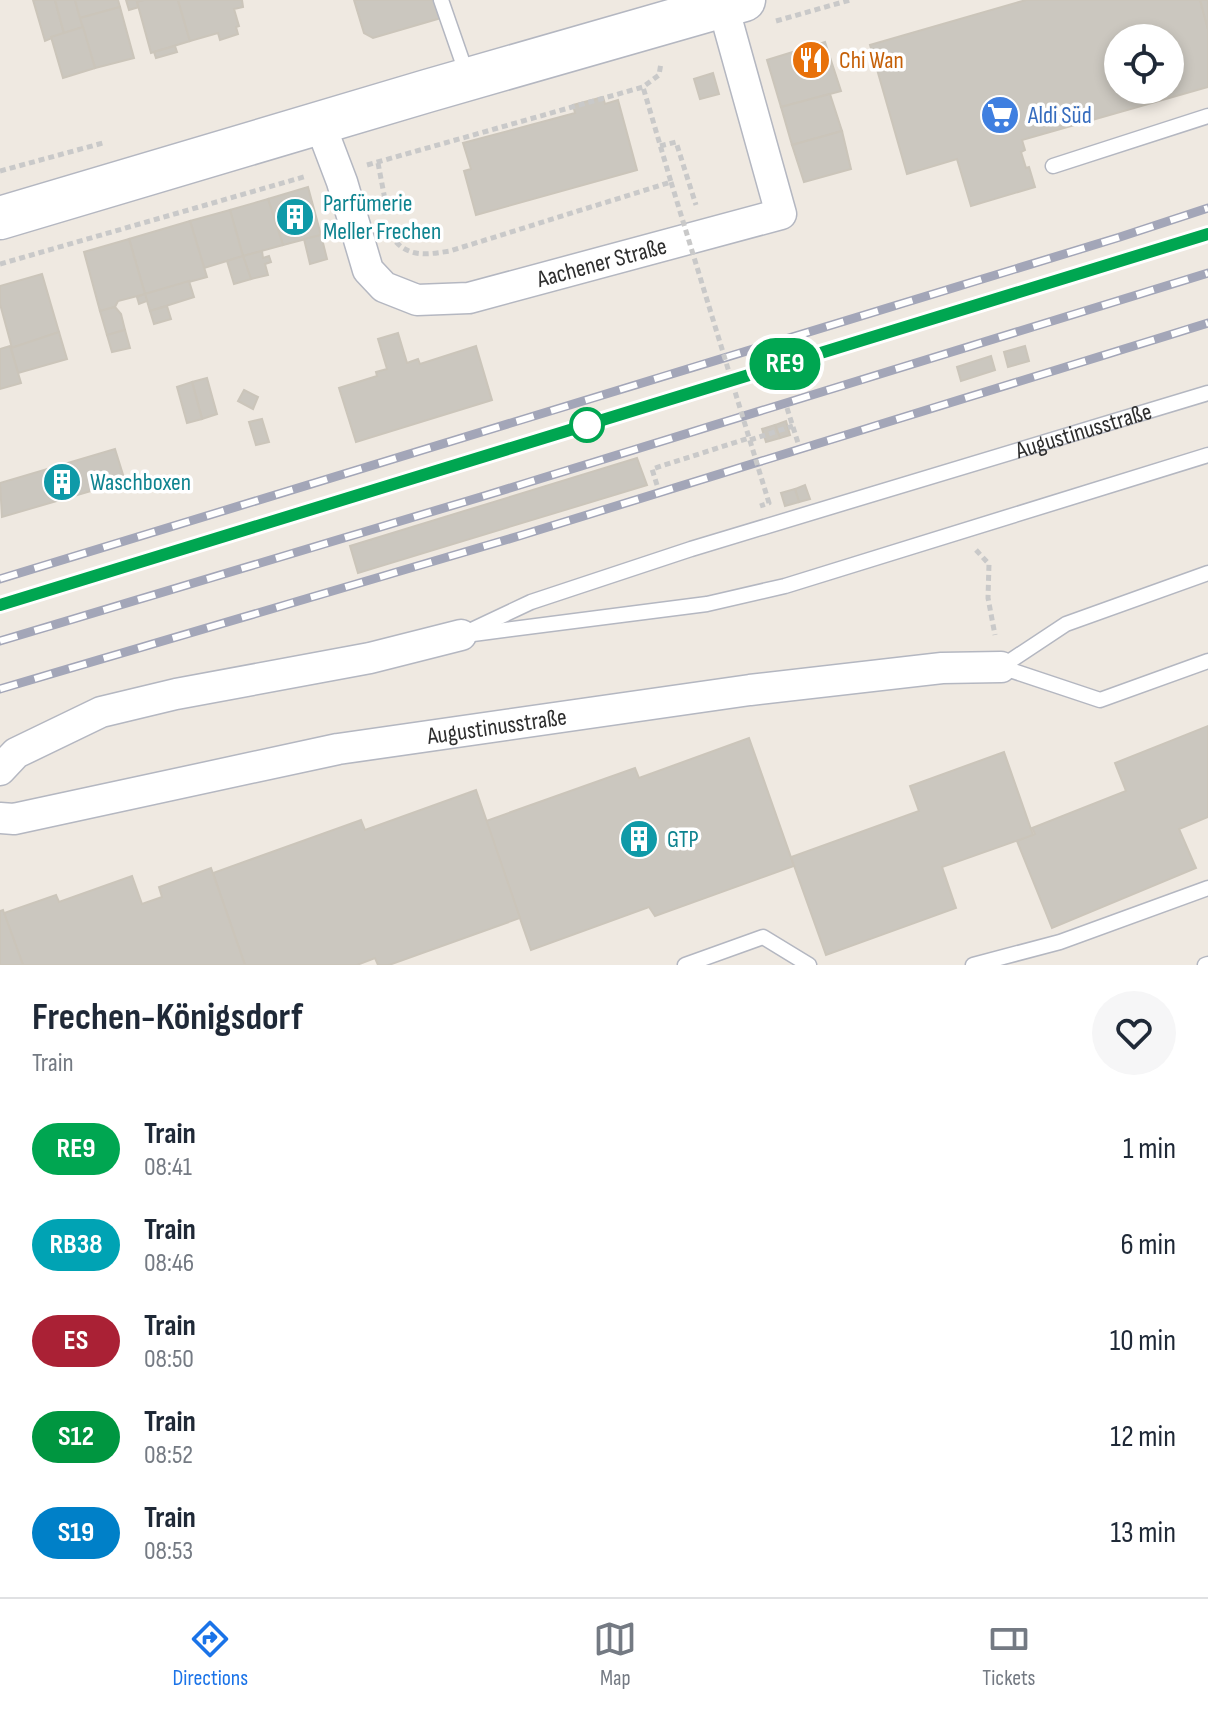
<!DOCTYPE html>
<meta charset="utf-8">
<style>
:root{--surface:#fff;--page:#f6f6f7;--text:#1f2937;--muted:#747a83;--line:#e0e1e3;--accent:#1a73e8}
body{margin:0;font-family:"Sofia Sans Condensed",sans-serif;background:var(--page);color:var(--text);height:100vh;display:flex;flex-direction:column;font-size:30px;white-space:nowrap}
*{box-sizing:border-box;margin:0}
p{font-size:26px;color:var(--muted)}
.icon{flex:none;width:44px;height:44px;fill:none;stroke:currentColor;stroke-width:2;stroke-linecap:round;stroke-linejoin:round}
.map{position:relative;height:965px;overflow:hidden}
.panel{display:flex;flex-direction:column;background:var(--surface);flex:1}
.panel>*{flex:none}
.badge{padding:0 16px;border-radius:26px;font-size:28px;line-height:52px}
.tools{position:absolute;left:1104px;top:24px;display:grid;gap:16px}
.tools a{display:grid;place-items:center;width:80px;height:80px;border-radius:50%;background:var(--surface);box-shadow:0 4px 12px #0003;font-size:40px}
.map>.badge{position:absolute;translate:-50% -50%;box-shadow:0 0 0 4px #fff}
.round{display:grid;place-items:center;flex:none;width:84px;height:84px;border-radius:42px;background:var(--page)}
.headline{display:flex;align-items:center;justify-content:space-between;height:136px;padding:0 32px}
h1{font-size:38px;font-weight:700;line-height:60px}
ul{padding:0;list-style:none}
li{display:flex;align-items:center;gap:24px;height:96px;padding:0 32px}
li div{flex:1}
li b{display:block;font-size:30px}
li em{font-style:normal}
li .badge{min-width:88px;font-weight:700;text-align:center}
.menu{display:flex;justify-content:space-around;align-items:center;height:112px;border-top:2px solid var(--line);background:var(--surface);font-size:22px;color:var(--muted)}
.menu a{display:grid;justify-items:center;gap:4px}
.menu .current{color:var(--accent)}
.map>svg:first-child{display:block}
.building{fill:#cbc7bf;stroke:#cbc5ba;stroke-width:2;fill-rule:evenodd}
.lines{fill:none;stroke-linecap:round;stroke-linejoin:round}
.service-casing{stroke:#b4b7c1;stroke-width:17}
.minor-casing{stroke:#b4b7c1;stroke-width:33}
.secondary-casing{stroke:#b4b7c1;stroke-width:45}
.path{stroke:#c9c9c9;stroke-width:5;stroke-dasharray:6 4;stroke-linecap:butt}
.service{stroke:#fff;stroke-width:14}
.minor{stroke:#fff;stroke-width:30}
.secondary{stroke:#fff;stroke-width:42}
.rail-casing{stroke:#a3a6b8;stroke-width:9}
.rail{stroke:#fff;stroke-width:6;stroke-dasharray:18;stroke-linecap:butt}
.path-bridge{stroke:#c9c9c9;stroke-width:5;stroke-dasharray:6 4;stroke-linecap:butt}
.line-casing{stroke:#fff;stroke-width:18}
.line{stroke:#00a651;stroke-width:12}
.stop-dot{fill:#fff;stroke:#00a651;stroke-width:4}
.labels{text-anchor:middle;stroke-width:7;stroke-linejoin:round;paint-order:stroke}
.food-label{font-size:24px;fill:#c56008;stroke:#fff;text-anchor:start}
.shop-label{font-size:24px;fill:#366cbe;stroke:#fff;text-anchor:start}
.culture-label{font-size:24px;fill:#0d838f;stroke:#fff;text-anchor:start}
.street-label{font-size:24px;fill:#2e2e2e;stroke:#fff}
</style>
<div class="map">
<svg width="1208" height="965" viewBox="0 0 1208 965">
<rect width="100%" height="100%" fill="#efe9e1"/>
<!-- building -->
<g class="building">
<polygon points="33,0 55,0 64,33 45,41"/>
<polygon points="55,0 75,0 83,27 64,33"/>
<polygon points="75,0 118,0 120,7 80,18"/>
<polygon points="126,0 144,0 137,2 139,7 129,10"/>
<polygon points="144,0 178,0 190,41 151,53 137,2"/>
<polygon points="178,0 242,0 243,7 234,9 239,26 236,27 238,34 220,40 218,33 190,41"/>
<polygon points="354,0 435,0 441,18 373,38 364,33"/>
<path d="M1026,0H1200L1208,29V87L1022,140L1025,150L1021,152L1026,168L1029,167L1035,187L971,206L957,159L907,174L870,45ZM1118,38H1170V90H1118Z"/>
<polygon points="1200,0 1208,0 1208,29"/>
<polygon points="120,7 134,58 95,68 80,18"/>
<polygon points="83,27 95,68 63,78 51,37"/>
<polygon points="825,42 841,91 781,107 767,60"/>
<polygon points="175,46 177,52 156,58 154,52"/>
<polygon points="713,73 719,94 700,99 694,79"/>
<polygon points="830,94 842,131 792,145 781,107"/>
<polygon points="603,97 605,104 618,100 637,170 476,215 464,171 471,169 463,143 575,113 573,105"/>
<polygon points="842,131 851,169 804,182 792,145"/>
<polygon points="308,187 321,235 283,245 268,199"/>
<polygon points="268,199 283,245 243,256 230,210"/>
<polygon points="230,210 243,256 204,268 190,221"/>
<polygon points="190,221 207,277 145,294 129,239"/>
<polygon points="321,235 327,259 310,264 304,239"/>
<polygon points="129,239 145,294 118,301 115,307 100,311 84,252"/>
<polygon points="262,251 263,258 269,256 271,262 265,264 268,275 251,279 243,256"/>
<polygon points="243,256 251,279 234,284 227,261"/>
<polygon points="42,274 59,332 12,348 0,304 0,286"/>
<polygon points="189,281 194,297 150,311 145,294"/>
<polygon points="145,294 147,301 139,304 137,297"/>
<polygon points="167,306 171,319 154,324 150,311"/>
<polygon points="115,307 121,314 125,330 107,335 100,311"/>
<polygon points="125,330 130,348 112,352 107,335"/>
<polygon points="59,332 67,359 18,373 11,348"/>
<polygon points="398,333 407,363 418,359 420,364 476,346 492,400 356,442 339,388 377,376 376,372 387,369 378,339"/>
<polygon points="10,346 21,383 0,389 0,349"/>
<polygon points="1025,346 1029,361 1008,367 1004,352"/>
<polygon points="991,356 995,370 961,381 957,367"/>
<polygon points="207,378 217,414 202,419 192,382"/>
<polygon points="192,382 202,419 187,423 177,387"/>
<polygon points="244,390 258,397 253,409 238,401"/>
<polygon points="262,419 269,442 256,445 249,422"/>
<polygon points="786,421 790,435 780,438 775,425"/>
<polygon points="775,425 780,438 766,442 762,429"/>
<polygon points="115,449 125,481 2,517 0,483"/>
<polygon points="637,458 647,485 358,573 350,546"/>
<polygon points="805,485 810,499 799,502 795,489"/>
<polygon points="795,489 799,502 785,506 781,493"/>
<polygon points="1208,726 1208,817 1179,829 1196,868 1052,928 1017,841 1035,834 1032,828 1126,791 1115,763"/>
<polygon points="749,738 794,866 655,916 649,907 531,950 486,821 635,768 639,778"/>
<polygon points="1004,752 1033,835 942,867 956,908 826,955 791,857 919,811 910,786"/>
<polygon points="476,790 520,918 389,965 378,965 375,958 357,965 245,965 213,873 361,820 365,830"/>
<polygon points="211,868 245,965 23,965 4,913 56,895 59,902 132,876 142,904 162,897 159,887"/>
<polygon points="3,910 4,913 23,965 0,965 0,911"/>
</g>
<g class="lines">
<!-- service casing -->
<g class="service-casing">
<g id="service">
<polyline points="441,0 467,75"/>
<polyline points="1053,166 1208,116"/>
<polyline points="473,634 707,604 785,586 1208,455"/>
<path id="s1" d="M461,635L531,602L691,549L1208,393"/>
<polyline points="1001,667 1066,624 1208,573"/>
<polyline points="1001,667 1100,700 1208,661"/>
<polyline points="685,965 763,937 809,965"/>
<polyline points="973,965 1060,942 1208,888"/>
<polyline points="1205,965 1208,964"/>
</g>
</g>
<!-- minor casing -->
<g class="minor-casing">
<g id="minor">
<path id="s2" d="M320,124L342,182L368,270L384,287L417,300L469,298L781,214L723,6"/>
<polyline points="0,770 16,753 101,712 176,694 370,658 461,635"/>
<path id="s3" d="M0,818L14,819L338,749L750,690L942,668L1001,667"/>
</g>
</g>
<!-- secondary casing -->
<g class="secondary-casing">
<polyline id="secondary" points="0,218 427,91 744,0"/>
</g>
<!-- path -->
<g class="path">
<polyline points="776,21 850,0"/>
<polyline points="660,146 676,142 696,205"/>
<polyline points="378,163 387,210"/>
<polyline points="367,165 643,87 659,75 661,63"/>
<polyline points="0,171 103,143"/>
<path d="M396,242C411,258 430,254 450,251L671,182L643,87"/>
<polyline points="0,264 307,176"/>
<polyline points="787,408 798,443"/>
<polyline points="750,440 793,426"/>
<polyline points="657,485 652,469 749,438"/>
<polyline points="976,550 989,564 988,598 995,635"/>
</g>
<!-- service -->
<use href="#service" class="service"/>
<!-- minor -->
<use href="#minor" class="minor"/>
<!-- secondary -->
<use href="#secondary" class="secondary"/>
<!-- rail casing -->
<g class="rail-casing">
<g id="rail">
<polyline points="0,579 1120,237 1208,208"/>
<polyline points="0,605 1208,235"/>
<polyline points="0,641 484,496 1208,273"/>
<polyline points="0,689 519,536 1208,323"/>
</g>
</g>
<!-- rail -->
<use href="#rail" class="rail"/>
<!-- path-bridge -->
<polyline class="path-bridge" points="671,182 769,503 760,506"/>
</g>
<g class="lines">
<!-- line casing -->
<g class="line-casing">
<polyline id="line" points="0,605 1208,234"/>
</g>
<!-- line -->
<use href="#line" class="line"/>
</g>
<!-- icons -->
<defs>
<g id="restaurant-disc" transform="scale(2)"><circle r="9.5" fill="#e8710a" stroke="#fff"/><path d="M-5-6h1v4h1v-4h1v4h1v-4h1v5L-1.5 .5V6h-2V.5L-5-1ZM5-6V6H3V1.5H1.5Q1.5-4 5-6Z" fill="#fff"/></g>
<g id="supermarket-disc" transform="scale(2)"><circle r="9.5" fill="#3f7fe0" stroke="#fff"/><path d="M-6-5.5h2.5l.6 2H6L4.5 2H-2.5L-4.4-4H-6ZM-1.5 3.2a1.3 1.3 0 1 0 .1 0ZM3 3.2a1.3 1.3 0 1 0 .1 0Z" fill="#fff"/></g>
<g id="building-disc" transform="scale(2)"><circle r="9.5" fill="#0f9aa8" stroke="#fff"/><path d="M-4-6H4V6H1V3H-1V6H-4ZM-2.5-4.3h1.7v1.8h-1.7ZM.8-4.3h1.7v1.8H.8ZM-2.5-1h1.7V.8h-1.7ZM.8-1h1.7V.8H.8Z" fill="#fff"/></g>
</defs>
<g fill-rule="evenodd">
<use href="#restaurant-disc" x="811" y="60"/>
<use href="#supermarket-disc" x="1000" y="115"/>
<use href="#building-disc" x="295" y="217"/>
<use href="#building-disc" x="62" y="482"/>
<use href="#building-disc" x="639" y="839"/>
</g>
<!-- markers -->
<circle class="stop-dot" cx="587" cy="425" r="16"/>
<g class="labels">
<!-- food labels -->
<g class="food-label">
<text x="839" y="68">Chi Wan</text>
</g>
<!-- shop labels -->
<g class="shop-label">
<text x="1028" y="123">Aldi Süd</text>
</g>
<!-- culture labels -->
<g class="culture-label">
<text x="323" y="211">Parfümerie<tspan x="323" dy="28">Meller Frechen</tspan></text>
<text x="90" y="490">Waschboxen</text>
<text x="667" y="847">GTP</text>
</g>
<!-- street labels -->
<g class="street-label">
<text dy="8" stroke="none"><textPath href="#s2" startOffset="402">Aachener Straße</textPath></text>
<text dy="8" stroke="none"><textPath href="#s1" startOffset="656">Augustinusstraße</textPath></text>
<text dy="8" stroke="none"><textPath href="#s3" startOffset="506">Augustinusstraße</textPath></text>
</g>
</g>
</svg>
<div class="tools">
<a><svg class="icon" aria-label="locate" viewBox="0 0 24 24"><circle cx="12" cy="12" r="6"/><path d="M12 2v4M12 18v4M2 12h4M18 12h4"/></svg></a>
</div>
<b class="badge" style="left:785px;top:364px;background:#00a651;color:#fff">RE9</b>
</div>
<section class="panel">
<div class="headline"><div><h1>Frechen-Königsdorf</h1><p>Train</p></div><a class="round"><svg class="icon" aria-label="heart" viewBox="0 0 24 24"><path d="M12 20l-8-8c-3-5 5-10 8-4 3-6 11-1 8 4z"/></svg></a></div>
<ul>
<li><span class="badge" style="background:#00a651;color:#fff">RE9</span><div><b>Train</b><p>08:41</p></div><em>1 min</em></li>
<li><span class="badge" style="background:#00a3b4;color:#fff">RB38</span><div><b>Train</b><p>08:46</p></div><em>6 min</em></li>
<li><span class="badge" style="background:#aa2135;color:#fff">ES</span><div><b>Train</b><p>08:50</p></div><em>10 min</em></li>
<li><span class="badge" style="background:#009640;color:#fff">S12</span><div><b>Train</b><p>08:52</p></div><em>12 min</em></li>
<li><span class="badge" style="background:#0080c8;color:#fff">S19</span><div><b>Train</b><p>08:53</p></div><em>13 min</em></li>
</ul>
</section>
<nav class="menu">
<a class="current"><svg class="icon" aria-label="directions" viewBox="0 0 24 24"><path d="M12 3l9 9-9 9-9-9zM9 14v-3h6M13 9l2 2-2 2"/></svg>Directions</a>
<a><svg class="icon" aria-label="map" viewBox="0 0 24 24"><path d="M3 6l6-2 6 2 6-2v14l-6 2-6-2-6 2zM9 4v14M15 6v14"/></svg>Map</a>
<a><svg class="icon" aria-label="tickets" viewBox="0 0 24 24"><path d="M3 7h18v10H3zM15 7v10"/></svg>Tickets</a>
</nav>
